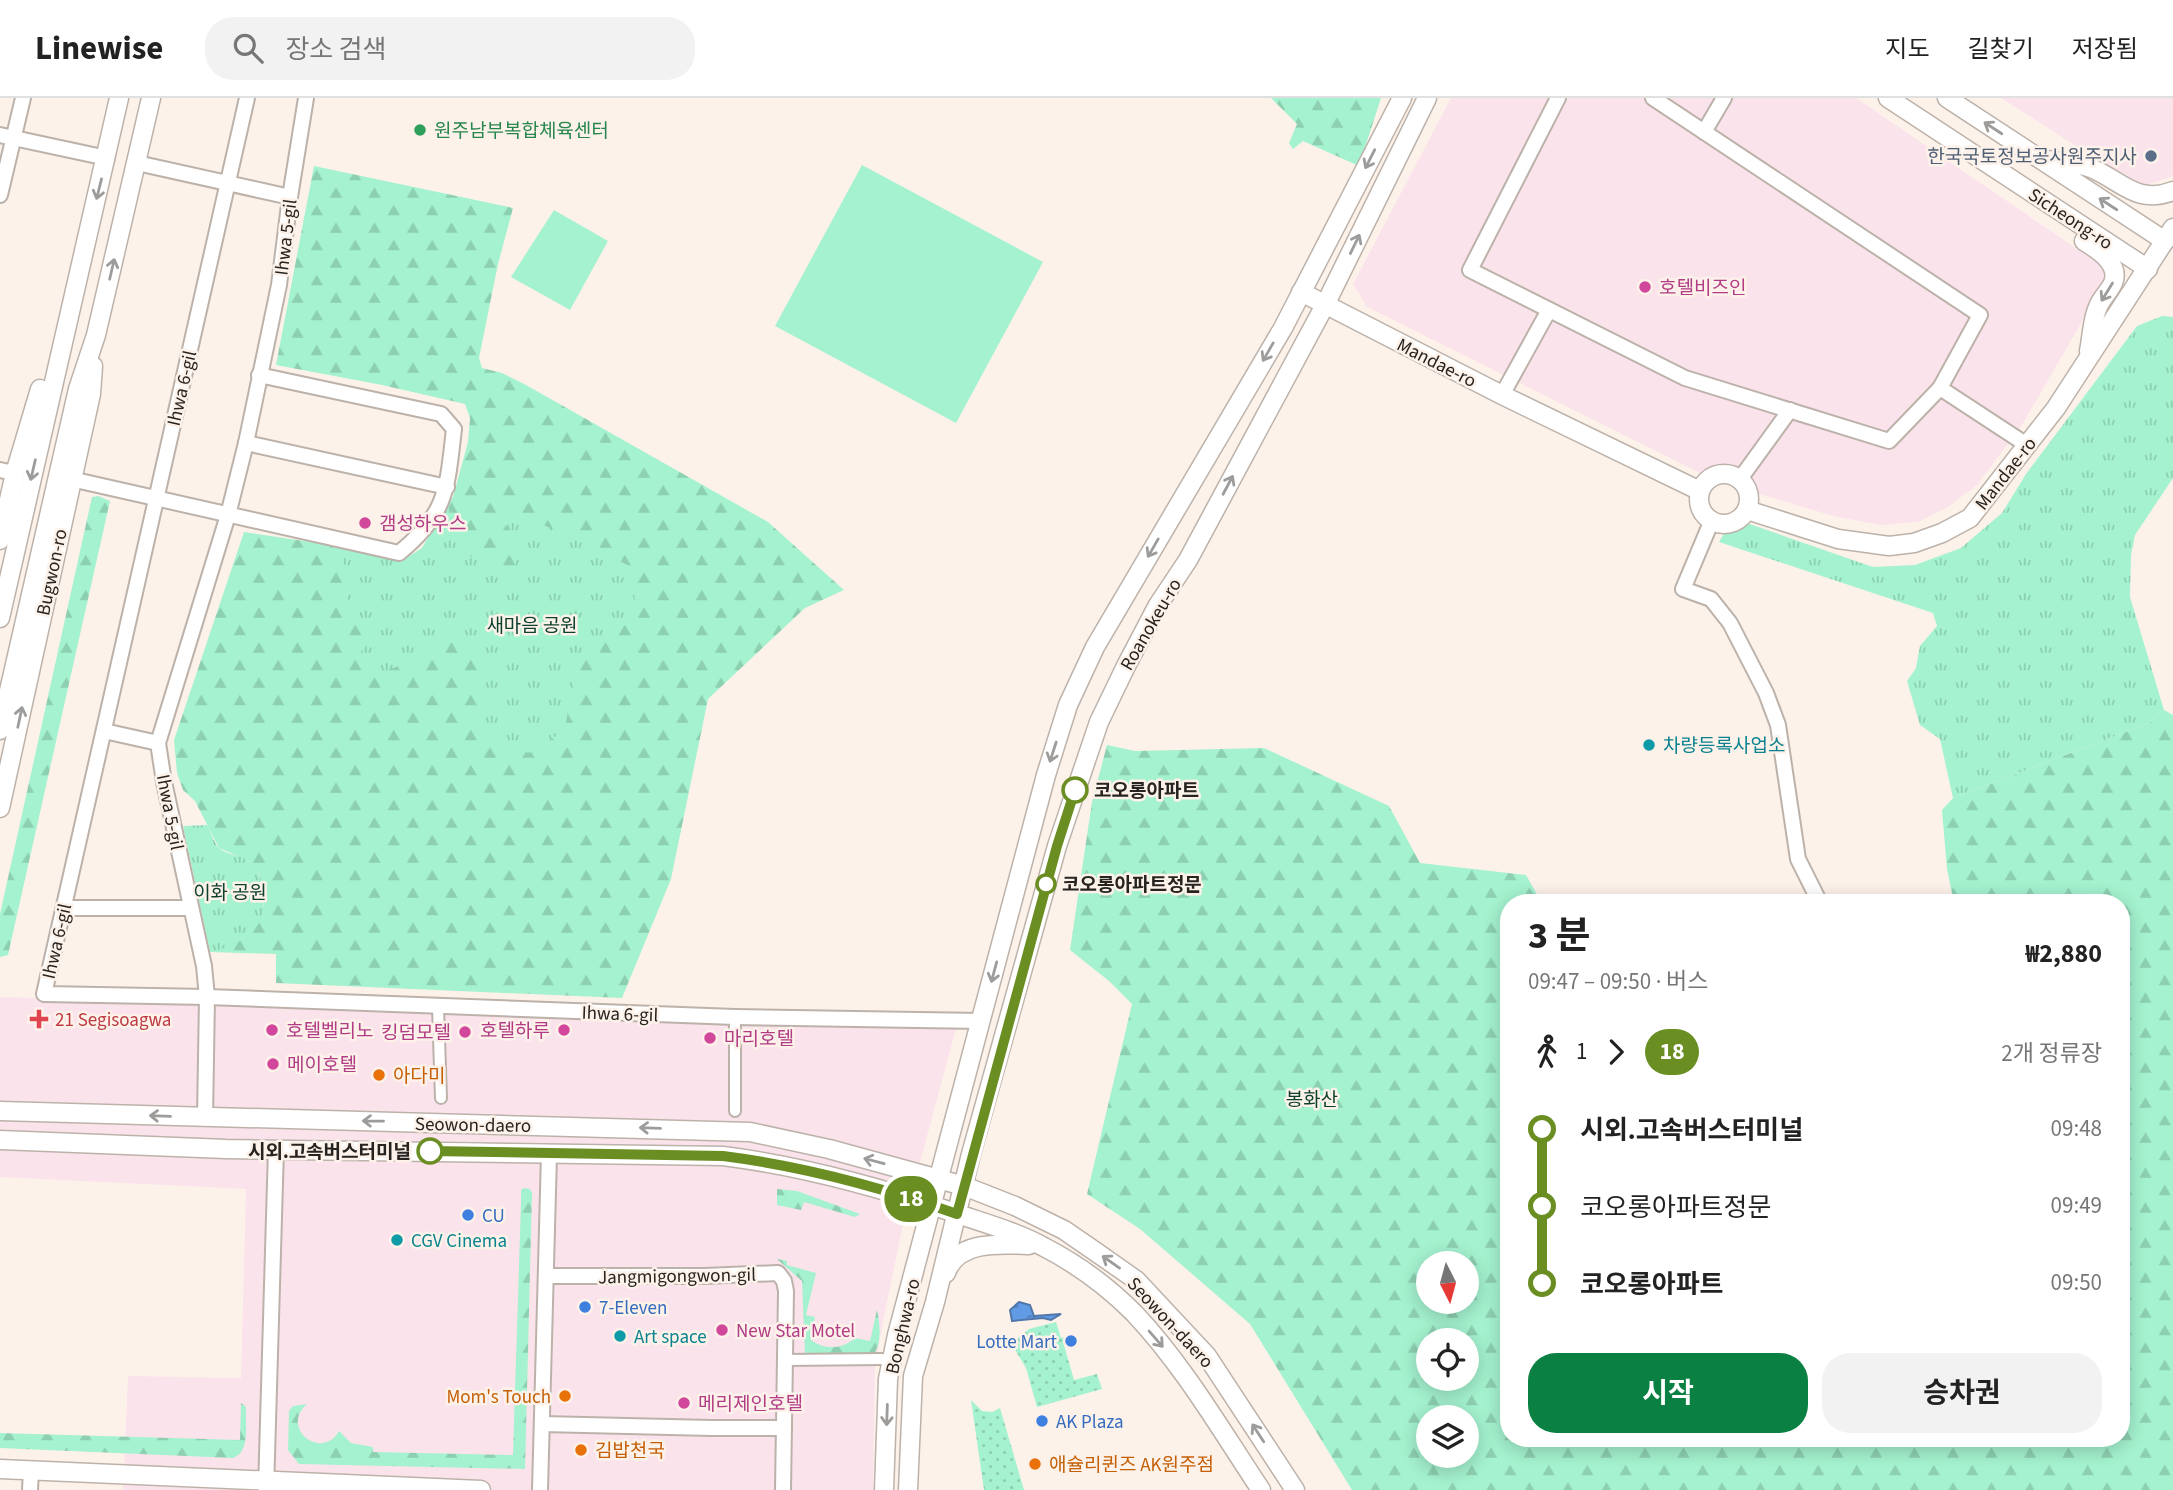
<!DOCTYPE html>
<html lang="ko">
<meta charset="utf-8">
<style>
:root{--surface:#fff;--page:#f2f2f2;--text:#222;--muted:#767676;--line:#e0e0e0;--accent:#0b8043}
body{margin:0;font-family:"Source Sans 3","Noto Sans KR",sans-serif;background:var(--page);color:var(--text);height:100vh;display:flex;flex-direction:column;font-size:26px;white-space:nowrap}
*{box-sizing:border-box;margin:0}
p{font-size:23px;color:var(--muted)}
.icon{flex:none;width:38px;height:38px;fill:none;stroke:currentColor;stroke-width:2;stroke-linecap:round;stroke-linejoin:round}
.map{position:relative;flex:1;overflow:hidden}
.panel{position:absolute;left:1500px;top:796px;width:630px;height:553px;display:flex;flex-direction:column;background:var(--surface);border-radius:28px;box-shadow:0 4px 18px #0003}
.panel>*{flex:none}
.badge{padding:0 14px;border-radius:23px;font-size:24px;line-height:46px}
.needle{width:46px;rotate:174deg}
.controls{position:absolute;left:1416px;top:1153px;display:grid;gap:14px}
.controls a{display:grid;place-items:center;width:63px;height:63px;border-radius:50%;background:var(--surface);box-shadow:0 4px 18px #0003;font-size:35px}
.map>.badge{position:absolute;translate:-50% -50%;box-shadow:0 0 0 4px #fff}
.legs{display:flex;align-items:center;gap:10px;height:77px;padding:0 28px;font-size:23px}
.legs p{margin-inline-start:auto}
.headline{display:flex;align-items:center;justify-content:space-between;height:119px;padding:0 28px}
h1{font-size:38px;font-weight:700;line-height:52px}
.primary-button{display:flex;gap:14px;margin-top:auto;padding:14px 28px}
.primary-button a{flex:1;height:80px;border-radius:28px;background:var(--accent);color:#fff;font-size:28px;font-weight:700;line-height:80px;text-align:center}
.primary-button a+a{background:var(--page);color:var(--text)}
ul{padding:0 28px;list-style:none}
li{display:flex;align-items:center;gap:24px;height:77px;font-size:26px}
li i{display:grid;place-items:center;width:10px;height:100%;margin:0 9px;background:currentColor}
li i::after{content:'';width:18px;height:18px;margin:-9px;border:5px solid;border-radius:50%;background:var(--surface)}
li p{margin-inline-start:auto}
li:first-child i{background:linear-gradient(#0000 50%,currentColor 0)}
li:last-child i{background:linear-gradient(currentColor 50%,#0000 0)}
header{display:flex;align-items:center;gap:42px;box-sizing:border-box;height:98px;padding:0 35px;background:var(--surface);border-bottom:2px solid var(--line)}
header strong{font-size:33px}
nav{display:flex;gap:38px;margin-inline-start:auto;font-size:24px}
.search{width:490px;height:63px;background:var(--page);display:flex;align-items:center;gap:18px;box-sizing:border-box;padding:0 24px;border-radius:28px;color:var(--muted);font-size:26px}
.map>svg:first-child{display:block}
.commercial{fill:#fbe3ec}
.grass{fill:url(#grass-dots)}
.forest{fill:url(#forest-firs);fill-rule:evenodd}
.park{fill:url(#park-tufts)}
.pitch{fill:#a4f2cf}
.water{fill:url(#water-ripples);stroke:#5077aa;stroke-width:2}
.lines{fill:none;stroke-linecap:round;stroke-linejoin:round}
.pedestrian-casing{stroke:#bcb2aa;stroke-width:14}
.minor-casing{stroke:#bcb2aa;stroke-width:18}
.tertiary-casing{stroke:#bcb2aa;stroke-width:21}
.pedestrian{stroke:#fff;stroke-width:10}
.minor{stroke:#fff;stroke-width:14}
.tertiary{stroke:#fff;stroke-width:18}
.oneway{stroke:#9e9c9b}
.line-1-casing{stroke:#fff;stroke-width:16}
.line-1{stroke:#6b8e23;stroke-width:10}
.leisure-dot{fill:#2e9e5b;stroke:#fdf2ea;stroke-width:2.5}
.service-dot{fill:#5c6f8a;stroke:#fdf2ea;stroke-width:2.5}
.hotel-dot{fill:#d1479c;stroke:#fdf2ea;stroke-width:2.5}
.culture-dot{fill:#0f9aa8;stroke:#fdf2ea;stroke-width:2.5}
.stop-1-dot{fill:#fff;stroke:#6b8e23;stroke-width:3.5}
.health-dot{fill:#e0444e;stroke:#fdf2ea;stroke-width:2.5}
.food-dot{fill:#e8710a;stroke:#fdf2ea;stroke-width:2.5}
.shop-dot{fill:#3f7fe0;stroke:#fdf2ea;stroke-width:2.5}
.labels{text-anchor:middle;stroke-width:5;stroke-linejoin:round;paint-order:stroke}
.leisure-label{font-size:19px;fill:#27864d;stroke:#fdf2ea;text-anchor:start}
.service-label{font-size:19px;fill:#4e5e75;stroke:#fdf2ea;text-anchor:end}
.street-label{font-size:19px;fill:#272320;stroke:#fdf2ea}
.hotel-label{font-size:19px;fill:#b23c85;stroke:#fdf2ea;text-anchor:start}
.park-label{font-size:19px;fill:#0d402e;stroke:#fdf2ea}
.culture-label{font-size:19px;fill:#0d838f;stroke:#fdf2ea;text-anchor:start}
.stop-label{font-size:19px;font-weight:bold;fill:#272320;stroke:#fdf2ea;text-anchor:start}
.health-label{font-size:19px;fill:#be3a42;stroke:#fdf2ea;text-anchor:start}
.food-label{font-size:19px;fill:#c56008;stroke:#fdf2ea;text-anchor:start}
.shop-label{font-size:19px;fill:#366cbe;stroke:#fdf2ea;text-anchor:start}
</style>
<header>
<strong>Linewise</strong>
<div class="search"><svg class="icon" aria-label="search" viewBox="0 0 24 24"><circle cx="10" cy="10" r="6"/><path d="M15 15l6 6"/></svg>장소 검색</div>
<nav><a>지도</a><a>길찾기</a><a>저장됨</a></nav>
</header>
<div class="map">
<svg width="2173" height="1392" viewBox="0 0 2173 1392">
<defs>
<pattern id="grass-dots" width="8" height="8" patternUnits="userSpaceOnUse" patternTransform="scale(1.75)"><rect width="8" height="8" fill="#a4f2cf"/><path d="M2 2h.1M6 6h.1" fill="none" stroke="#8dcfb1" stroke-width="1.8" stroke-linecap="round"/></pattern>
<pattern id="forest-firs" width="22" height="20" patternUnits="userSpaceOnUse" patternTransform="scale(1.75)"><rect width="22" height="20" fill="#a4f2cf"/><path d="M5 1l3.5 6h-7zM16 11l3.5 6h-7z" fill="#8dcfb1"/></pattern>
<pattern id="park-tufts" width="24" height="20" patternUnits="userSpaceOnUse" patternTransform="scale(1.75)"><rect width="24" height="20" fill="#a4f2cf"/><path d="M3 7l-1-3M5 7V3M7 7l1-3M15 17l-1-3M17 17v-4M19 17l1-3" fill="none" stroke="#8dcfb1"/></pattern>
<pattern id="water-ripples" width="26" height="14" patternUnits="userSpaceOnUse" patternTransform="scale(1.75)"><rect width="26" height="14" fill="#629be5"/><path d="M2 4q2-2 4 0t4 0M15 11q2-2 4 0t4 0" fill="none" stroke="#517eb9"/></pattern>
</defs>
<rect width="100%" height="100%" fill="#fdf2ea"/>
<!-- commercial -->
<g class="commercial">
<polygon points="1451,0 1856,0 2105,170 2109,177 2022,327 1977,387 1948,409 1918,424 1880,427 1833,418 1753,394 1727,381 1710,380 1367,209 1353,186"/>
<polygon points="2001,0 2173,0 2173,76 2171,79 2149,86 2134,85"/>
<polygon points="0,899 957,927 903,1127 885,1213 875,1270 873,1392 123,1392 128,1278 241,1280 246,1091 0,1079"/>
</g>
<!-- grass -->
<g class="grass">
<polygon points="1056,1224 1061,1240 1074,1236 1077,1243 1064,1247 1074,1282 1097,1276 1102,1291 1037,1309 1026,1270 1014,1250 1013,1244 1029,1231"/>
<polygon points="971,1302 982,1313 992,1314 1000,1310 1024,1392 984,1392"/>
</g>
<!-- forest -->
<g class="forest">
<polygon points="1271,0 1381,0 1359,68 1303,43 1293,51 1289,45 1297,26"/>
<polygon points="314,68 513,110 498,166 479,260 482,270 502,275 526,287 768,424 844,492 805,510 708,601 671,781 622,900 276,885 276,856 210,854 243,841 264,808 263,787 259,775 249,763 219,750 195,703 183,692 177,675 174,642 244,434 331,447 401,464 422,450 453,399 468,344 470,320 465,306 382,287 276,267"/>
<polygon points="98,398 110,403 8,857 0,859 0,816 92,399"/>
<path d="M2164,612L2173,617V1392H1352L1250,1226L1140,1131L1087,1096L1132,906L1109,883L1070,852L1092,704L1107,647L1135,653L1264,650L1389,708L1420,765L1526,777L1542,805H1508V1340H2121V805H1954L1947,771L1942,712L1953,700L2149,625ZM1428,1166H1466V1204H1428ZM1428,1242H1466V1281H1428ZM1428,1320H1466V1358H1428Z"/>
<path d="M524,1090L530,1091L532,1095L525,1371L299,1366L288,1352L289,1313L293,1308L307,1306C279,1331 323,1363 339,1333L351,1345L373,1349V1354L513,1357L521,1104V1092Z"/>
<polygon points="777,1091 797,1093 860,1116 855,1119 804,1104 801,1112 777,1107"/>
<path d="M777,1161L787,1163V1167L816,1175L806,1217L815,1219L811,1242C825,1252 841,1252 855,1240L870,1243L877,1212C880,1226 882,1244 874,1256L805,1257L802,1183Z"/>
<path d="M241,1305L246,1309C245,1325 251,1354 233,1360L0,1350V1335L240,1342Z"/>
</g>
<!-- park -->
<g class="park">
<polygon points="2162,218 2173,219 2173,380 2135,437 2131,457 2130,499 2164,612 2149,625 1953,700 1940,641 1920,627 1907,583 1916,570 1920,548 1937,528 1933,515 1719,444 1730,426 1738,422 1873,469 1915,467 1961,450 2002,415 2026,376 2137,228"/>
<polygon points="449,406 460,454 505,473 515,468 512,439 502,419 510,413 586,445 631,469 635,504 625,527 589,551 573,579 565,632 530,655 477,646 477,617 486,582 482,563 463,544 438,541 414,561 382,575 358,558 375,535 350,507 342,484 352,477 331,447 401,464 422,450"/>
<path d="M207,727C211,733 214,746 220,751C228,757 242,757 250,764C259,771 262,782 263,793C269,831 243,846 210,854L183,728Z"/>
</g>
<!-- pitch -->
<g class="pitch">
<polygon points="862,67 1043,164 956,325 775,228"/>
<polygon points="554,112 608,143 570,212 511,179"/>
</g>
<!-- water -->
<polygon class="water" points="1019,1204 1030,1207 1034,1218 1061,1216 1051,1222 1043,1220 1012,1223 1010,1212"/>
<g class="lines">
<!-- pedestrian casing -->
<g class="pedestrian-casing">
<g id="pedestrian">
<polyline points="438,909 441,1000"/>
<polyline points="735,1013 735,919"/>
<polyline points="785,1262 882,1261"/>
</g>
</g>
<!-- minor casing -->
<g class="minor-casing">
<g id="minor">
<polyline points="247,0 44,896 207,899 735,919 981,923"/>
<polyline points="1558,0 1470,172 1685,280 1889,343 1940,290 1980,217 1653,0"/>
<polyline points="1704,34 1724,0"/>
<polyline points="0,37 107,60"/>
<polyline points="137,65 290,99"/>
<polyline points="0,97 23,0"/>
<polyline points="1940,290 2027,347"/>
<polyline points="1502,297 1549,212"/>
<polyline points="246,345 447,389"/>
<polyline points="0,372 15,375"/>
<path d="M71,381L399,455C448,415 447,390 454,331L441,316L259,277"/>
<polyline points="1740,381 1790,312"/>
<polyline points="1712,422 1683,491 1711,501 1730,525 1766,595 1778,627 1798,761 1820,805"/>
<polyline points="104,633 158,645"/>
<polyline points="64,810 191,810"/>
<polyline points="205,1020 207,899 204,868 164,684 158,645 228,417 246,345 279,187 290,99 306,0"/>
<polyline points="546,1178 705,1178 778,1175 784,1183 786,1193 783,1392"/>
<polyline points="542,1326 712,1330 784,1330"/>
<polyline points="30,1392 31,1372"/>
<polyline points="266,1392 276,1051"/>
<polyline points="540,1392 549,1056"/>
</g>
</g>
<!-- tertiary casing -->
<g class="tertiary-casing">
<g id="tertiary">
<polyline points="1888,0 2148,171"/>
<polyline points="1947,0 2165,143"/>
<path d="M2046,62C2060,64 2078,65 2091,70C2122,83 2136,107 2173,93"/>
<path d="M2084,143C2097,151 2121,166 2113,185C2109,194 2101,200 2098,209C2092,221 2092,239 2089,253"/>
<polyline points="1301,194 1502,297 1700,393"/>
<circle cx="1724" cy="401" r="25"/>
<polyline points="1747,412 1838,441 1889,448 1914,445 1942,435 1970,420 2056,310 2173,130"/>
<polyline points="0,442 15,375 40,291"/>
<polyline points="0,520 119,0"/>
<polyline points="0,632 78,291 96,237 151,0"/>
<polyline points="0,710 91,296 93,268"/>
<polyline points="0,1013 750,1034 829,1051 964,1088 1015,1108 1064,1132 1096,1154 1136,1182 1207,1258 1295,1392"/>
<path d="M0,1042L226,1051L723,1058C802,1068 879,1089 955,1115C984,1125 1017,1134 1044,1149C1077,1166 1108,1189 1134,1215C1184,1268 1221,1332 1261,1392"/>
<path d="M946,1175C957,1142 1001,1146 1029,1147"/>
<polyline points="0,1371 481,1392"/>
<polyline points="884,1392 888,1281 897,1237 1046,677 1068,607 1095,549 1283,230 1402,0"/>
<polyline points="908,1392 913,1278 935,1204 971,1056 1057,748 1099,624 1126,568 1158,507 1188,462 1325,207 1427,0"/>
</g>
</g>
<!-- pedestrian -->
<use href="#pedestrian" class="pedestrian"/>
<!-- minor -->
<use href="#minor" class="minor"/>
<!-- tertiary -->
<use href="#tertiary" class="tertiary"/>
</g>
<!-- one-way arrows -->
<defs><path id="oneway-shaft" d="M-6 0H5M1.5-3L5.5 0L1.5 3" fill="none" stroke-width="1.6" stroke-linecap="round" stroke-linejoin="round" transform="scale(1.75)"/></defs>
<g class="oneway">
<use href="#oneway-shaft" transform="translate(1993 30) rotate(-147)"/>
<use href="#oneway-shaft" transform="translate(1370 61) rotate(117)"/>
<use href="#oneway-shaft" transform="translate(99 91) rotate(104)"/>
<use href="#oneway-shaft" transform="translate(2108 106) rotate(-147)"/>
<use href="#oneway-shaft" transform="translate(1355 146) rotate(-64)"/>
<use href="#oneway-shaft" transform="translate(112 171) rotate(-77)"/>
<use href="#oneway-shaft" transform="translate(2107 194) rotate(122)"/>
<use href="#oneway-shaft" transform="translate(1268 254) rotate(120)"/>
<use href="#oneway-shaft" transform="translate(33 372) rotate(103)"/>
<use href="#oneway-shaft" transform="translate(1228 387) rotate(-62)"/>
<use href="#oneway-shaft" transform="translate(1153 450) rotate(120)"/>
<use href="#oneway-shaft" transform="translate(20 619) rotate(-78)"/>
<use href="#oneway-shaft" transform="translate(1053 654) rotate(108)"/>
<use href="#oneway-shaft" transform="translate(994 874) rotate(105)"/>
<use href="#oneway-shaft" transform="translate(160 1018) rotate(-178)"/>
<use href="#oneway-shaft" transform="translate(373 1023) rotate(-179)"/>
<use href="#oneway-shaft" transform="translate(650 1030) rotate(-178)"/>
<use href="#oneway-shaft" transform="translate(874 1063) rotate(-165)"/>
<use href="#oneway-shaft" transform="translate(1111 1164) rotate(-145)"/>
<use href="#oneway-shaft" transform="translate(1156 1241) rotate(49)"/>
<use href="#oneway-shaft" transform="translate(887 1317) rotate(92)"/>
<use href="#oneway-shaft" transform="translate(1258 1335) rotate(-123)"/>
</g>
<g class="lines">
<!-- line-1 casing -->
<g class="line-1-casing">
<path id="line-1" d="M430,1053L723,1058C802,1068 881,1089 957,1116L1057,748L1075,692"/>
</g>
<!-- line-1 -->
<use href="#line-1" class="line-1"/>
</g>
<!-- markers -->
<circle class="leisure-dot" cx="420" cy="32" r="7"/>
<circle class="service-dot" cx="2151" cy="58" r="7"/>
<g class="hotel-dot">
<circle cx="1645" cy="189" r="7"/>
<circle cx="365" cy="425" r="7"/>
<circle cx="272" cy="932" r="7"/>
<circle cx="564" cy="932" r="7"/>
<circle cx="465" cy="934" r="7"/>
<circle cx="710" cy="940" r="7"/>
<circle cx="273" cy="966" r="7"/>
<circle cx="722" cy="1232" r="7"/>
<circle cx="684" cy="1305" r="7"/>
</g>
<g class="culture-dot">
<circle cx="1649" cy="647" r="7"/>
<circle cx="397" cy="1142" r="7"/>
<circle cx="620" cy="1238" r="7"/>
</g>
<g class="stop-1-dot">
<circle cx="1075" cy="692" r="12"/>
<circle cx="1046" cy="786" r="9"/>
<circle cx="430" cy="1053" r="12"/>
</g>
<path class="health-dot" d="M35.5 910.5h7v7h7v7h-7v7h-7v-7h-7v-7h7z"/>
<g class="food-dot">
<circle cx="379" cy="977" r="7"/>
<circle cx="565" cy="1298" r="7"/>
<circle cx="581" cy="1352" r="7"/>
<circle cx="1035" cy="1366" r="7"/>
</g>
<g class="shop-dot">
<circle cx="468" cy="1117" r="7"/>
<circle cx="585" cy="1209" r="7"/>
<circle cx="1071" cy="1243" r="7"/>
<circle cx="1042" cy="1323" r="7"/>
</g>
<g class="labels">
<!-- leisure labels -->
<g class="leisure-label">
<text x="434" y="39">원주남부복합체육센터</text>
</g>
<!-- service labels -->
<g class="service-label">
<text x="2137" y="65">한국국토정보공사원주지사</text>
</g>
<!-- street labels -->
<g class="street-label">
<text transform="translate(2071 120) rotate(33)" y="7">Sicheong-ro</text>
<text transform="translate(285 139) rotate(-83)" y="7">Ihwa 5-gil</text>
<text transform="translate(1437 264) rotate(27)" y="7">Mandae-ro</text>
<text transform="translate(181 290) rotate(-77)" y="7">Ihwa 6-gil</text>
<text transform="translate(2005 375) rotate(-52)" y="7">Mandae-ro</text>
<text transform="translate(51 474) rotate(-78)" y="7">Bugwon-ro</text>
<text transform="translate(1150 526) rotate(-60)" y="7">Roanokeu-ro</text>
<text transform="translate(171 714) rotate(79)" y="7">Ihwa 5-gil</text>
<text transform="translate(56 843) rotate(-77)" y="7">Ihwa 6-gil</text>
<text transform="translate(620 915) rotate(2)" y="7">Ihwa 6-gil</text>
<text transform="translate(473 1026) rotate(1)" y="7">Seowon-daero</text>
<text transform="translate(677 1177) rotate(-1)" y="7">Jangmigongwon-gil</text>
<text transform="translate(1171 1224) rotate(47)" y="7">Seowon-daero</text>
<text transform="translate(902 1228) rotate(-77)" y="7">Bonghwa-ro</text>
</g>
<!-- hotel labels -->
<g class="hotel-label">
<text x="1659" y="196">호텔비즈인</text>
<text x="379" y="432">갬성하우스</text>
<text x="286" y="939">호텔벨리노</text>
<text x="550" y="939" text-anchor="end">호텔하루</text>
<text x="451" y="941" text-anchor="end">킹덤모텔</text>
<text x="724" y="947">마리호텔</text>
<text x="287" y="973">메이호텔</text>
<text x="736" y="1239">New Star Motel</text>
<text x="698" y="1312">메리제인호텔</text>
</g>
<!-- park labels -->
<g class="park-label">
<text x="532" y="534">새마음 공원</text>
<text x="230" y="801">이화 공원</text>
<text x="1312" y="1008">봉화산</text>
</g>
<!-- culture labels -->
<g class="culture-label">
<text x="1663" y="654">차량등록사업소</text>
<text x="411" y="1149">CGV Cinema</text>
<text x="634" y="1245">Art space</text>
</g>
<!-- stop labels -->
<g class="stop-label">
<text x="1094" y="699">코오롱아파트</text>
<text x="1062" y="793">코오롱아파트정문</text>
<text x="411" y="1060" text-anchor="end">시외.고속버스터미널</text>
</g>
<!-- health labels -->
<g class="health-label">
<text x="55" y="928">21 Segisoagwa</text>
</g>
<!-- food labels -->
<g class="food-label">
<text x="393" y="984">아다미</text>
<text x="551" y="1305" text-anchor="end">Mom's Touch</text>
<text x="595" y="1359">김밥천국</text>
<text x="1049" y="1373">애슐리퀸즈 AK원주점</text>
</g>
<!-- shop labels -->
<g class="shop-label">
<text x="482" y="1124">CU</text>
<text x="599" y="1216">7-Eleven</text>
<text x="1057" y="1250" text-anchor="end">Lotte Mart</text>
<text x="1056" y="1330">AK Plaza</text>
</g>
</g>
</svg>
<div class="controls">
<a><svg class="needle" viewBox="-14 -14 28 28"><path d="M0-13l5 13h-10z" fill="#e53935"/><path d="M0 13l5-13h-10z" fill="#767676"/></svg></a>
<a><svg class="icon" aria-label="locate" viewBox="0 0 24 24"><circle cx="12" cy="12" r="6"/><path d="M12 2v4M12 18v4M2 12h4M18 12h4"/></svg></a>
<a><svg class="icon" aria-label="layers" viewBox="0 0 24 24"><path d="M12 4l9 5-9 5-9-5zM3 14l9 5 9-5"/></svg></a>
</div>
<b class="badge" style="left:911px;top:1101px;background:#6b8e23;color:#fff">18</b>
<section class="panel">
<div class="headline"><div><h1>3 분</h1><p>09:47 – 09:50 · 버스</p></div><b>₩2,880</b></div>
<div class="legs"><svg class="icon" aria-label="walk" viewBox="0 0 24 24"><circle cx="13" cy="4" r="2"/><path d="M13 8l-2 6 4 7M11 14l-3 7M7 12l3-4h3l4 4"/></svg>1<svg class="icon" aria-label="forward" viewBox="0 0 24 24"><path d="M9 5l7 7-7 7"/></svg><b class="badge" style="background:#6b8e23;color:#fff">18</b><p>2개 정류장</p></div>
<ul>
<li><i style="color:#6b8e23"></i><b>시외.고속버스터미널</b><p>09:48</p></li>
<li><i style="color:#6b8e23"></i><span>코오롱아파트정문</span><p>09:49</p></li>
<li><i style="color:#6b8e23"></i><b>코오롱아파트</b><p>09:50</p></li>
</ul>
<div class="primary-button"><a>시작</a><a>승차권</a></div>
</section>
</div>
